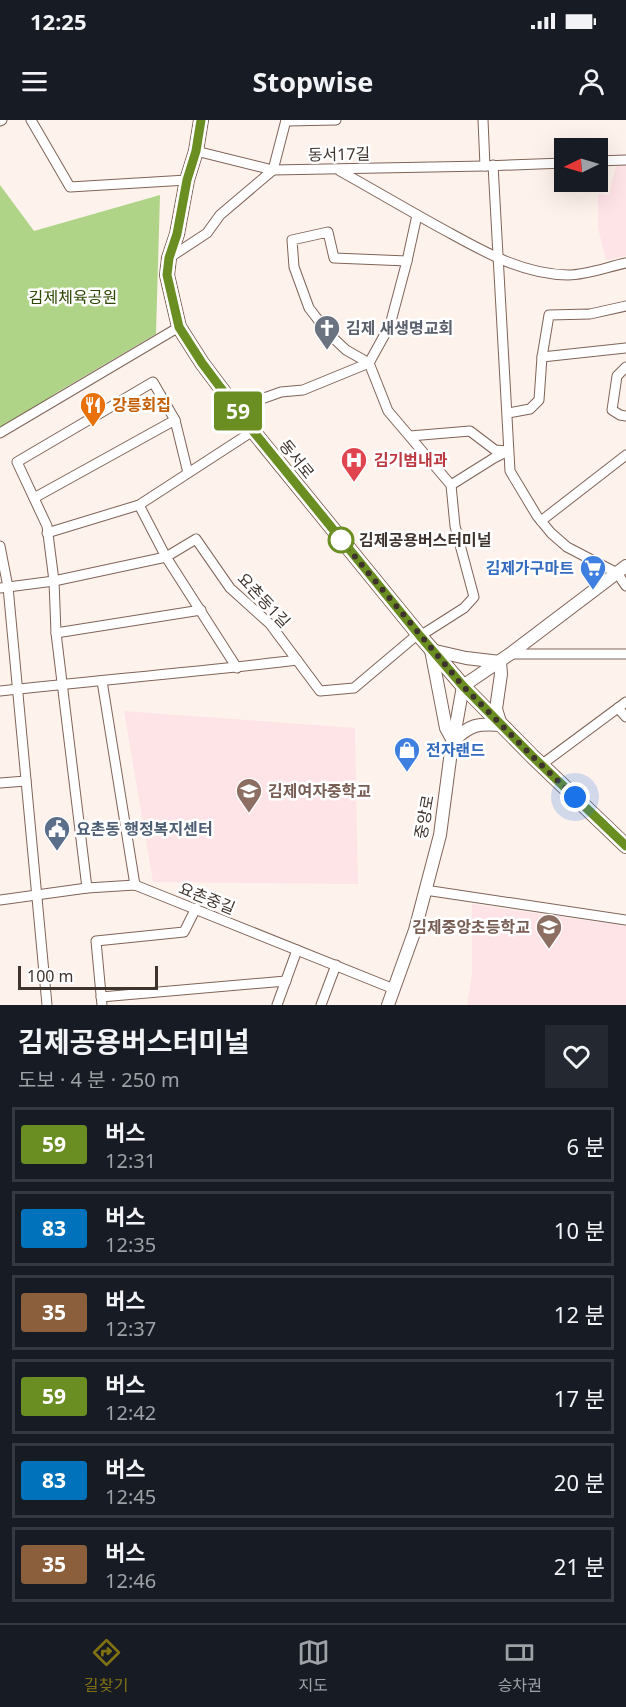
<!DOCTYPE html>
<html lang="ko">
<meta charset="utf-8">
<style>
:root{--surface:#171b24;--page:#242831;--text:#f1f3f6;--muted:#9ea1a6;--line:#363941;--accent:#807212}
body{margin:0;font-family:"Noto Sans","Noto Sans KR",sans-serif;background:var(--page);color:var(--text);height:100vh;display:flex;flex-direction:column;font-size:22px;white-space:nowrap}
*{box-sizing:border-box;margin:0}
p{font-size:20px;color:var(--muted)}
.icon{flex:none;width:33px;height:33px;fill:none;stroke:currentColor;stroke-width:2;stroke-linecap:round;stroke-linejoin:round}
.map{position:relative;height:885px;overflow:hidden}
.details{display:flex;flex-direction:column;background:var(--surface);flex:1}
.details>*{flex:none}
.badge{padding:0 12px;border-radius:4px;font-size:21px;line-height:39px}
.needle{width:39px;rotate:265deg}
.buttons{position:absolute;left:554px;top:18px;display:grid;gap:12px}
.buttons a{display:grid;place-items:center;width:54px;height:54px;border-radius:0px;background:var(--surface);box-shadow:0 6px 24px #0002;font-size:30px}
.scale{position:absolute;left:18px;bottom:15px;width:140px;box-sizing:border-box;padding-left:6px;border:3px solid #3f332d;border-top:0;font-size:16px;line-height:21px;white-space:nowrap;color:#3f332d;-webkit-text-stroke:4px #fff;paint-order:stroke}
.you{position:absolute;width:30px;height:30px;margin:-15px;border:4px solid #fff;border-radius:50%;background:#1a73e8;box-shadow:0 0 0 9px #1a73e833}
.map>.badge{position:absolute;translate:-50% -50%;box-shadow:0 0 0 3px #fff}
.round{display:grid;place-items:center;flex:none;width:63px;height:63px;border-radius:0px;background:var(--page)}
.head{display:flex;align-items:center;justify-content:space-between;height:102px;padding:0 18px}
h1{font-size:28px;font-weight:700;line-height:45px}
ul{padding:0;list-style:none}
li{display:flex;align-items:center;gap:18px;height:75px;margin:0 12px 9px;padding:0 6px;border:3px solid var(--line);border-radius:0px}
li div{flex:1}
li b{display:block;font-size:22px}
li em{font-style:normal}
li .badge{min-width:66px;font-weight:700;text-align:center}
.status{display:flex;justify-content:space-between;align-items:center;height:42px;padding:0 30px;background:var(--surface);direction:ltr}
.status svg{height:16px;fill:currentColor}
header{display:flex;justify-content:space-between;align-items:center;height:78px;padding:0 18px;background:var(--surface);font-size:27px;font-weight:700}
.tabs{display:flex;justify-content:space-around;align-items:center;height:84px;border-top:2px solid var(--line);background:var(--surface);font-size:16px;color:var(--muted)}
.tabs a{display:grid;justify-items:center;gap:3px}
.tabs .active{color:var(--accent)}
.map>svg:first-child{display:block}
.education{fill:#fee3e7}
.green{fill:#afd488}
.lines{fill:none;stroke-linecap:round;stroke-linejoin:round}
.minor-casing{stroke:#7f6458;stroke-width:11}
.tertiary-casing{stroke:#7f6458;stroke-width:14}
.secondary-casing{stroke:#7f6458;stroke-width:16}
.minor{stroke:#fff;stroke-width:9}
.tertiary{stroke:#fff;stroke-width:12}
.secondary{stroke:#fff;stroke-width:14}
.line-casing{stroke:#fff;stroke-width:14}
.line{stroke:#6b8e23;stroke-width:9}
.walk{stroke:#3f332d;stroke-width:6;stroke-dasharray:0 10.8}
.stop-dot{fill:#fff;stroke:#6b8e23;stroke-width:3}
.labels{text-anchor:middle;stroke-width:5;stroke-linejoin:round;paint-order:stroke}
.street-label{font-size:16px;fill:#3f332d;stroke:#fff}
.park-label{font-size:16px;fill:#2d4702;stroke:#fff}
.worship-label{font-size:16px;font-weight:bold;fill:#5b616d;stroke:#fff;text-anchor:start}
.food-label{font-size:16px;font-weight:bold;fill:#c56008;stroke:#fff;text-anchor:start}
.health-label{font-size:16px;font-weight:bold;fill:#be3a42;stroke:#fff;text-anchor:start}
.stop-label{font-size:16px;font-weight:bold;fill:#3f332d;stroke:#fff;text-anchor:start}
.shop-label{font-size:16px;font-weight:bold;fill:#366cbe;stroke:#fff;text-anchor:end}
.education-label{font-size:16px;font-weight:bold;fill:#785e54;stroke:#fff;text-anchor:start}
.service-label{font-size:16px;font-weight:bold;fill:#4e5e75;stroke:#fff;text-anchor:start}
</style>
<div class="status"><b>12:25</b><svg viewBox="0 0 49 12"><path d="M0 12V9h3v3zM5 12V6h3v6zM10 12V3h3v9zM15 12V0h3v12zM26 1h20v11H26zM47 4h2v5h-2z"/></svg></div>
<header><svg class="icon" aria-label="menu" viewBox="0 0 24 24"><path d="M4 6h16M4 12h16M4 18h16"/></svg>Stopwise<svg class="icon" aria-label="person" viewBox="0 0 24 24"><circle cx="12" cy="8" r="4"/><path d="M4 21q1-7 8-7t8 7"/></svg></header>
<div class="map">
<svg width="626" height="885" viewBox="0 0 626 885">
<rect width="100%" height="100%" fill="#fef2ec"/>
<!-- education -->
<g class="education">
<polygon points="626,45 626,136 606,140 598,108 598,74 609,75 616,46"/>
<polygon points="124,591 355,608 358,764 153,762"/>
<polygon points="472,784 626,806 626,885 467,885 472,854"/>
</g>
<!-- green -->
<polygon class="green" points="0,65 34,111 160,75 156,214 56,273 0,313"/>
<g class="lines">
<!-- minor casing -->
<g class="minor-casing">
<g id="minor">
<polyline points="31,0 70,67 187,60"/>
<polyline points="483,0 485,46"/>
<polyline points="0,1 2,0"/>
<polyline points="286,1 336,0"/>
<polyline points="196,31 273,50 485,46 564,43"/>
<polyline points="597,41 626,40"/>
<polyline points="493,45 510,351 537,396 551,413 567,427 617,453 626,466"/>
<path d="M340,51C376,71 411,92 448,112C486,133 523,154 568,155C587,155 607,147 626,143"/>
<polyline points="169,138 207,113 220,95 273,50 286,0"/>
<polyline points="407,141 334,138 328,112 292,120 294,147 309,188 329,214 346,230 369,243 388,291 451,365 455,406 474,477 464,488 420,516"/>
<polyline points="542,237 626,228"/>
<polyline points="626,247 617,256 612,290 620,295 626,296"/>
<polyline points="236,288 281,272 303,270 369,243 390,205 407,141 417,95"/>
<polyline points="508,293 530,289 539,280 542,237 549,195 590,194 626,186"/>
<polyline points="0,313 179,207"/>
<polyline points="410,316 470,311 495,330 508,331"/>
<polyline points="451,365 494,338 506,332"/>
<polyline points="34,378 175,300"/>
<polyline points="139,385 166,437 237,548"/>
<polyline points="541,401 626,335"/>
<polyline points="47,413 139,385 253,311"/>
<polyline points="0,426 8,467 47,885"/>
<polyline points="0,468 54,461 166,437 196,419 230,468 270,504 320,571 354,568 418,514"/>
<polyline points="56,513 201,490"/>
<polyline points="510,534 626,534"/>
<polyline points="102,561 135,765"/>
<path d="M0,571C99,560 198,552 297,540"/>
<polyline points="618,588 626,597"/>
<polyline points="541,645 626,582"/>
<polyline points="0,663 26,661"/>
<polyline points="87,768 56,513 54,461 47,406 17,342 153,262 175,300 188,353"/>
<polyline points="425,770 626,800"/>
<polyline points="0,780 87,768 135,765 394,869"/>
<polyline points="101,877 286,861"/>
<polyline points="102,885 96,821 184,812 196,788"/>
<polyline points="277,885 297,830"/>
<polyline points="321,885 336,845"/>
</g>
</g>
<!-- tertiary casing -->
<g class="tertiary-casing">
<g id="tertiary">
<path d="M431,530L466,538L500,542L501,554L496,589L501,605C477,603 470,605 453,621L446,608Z"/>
<polyline points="388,885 415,810 440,715 450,639 463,566 510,534 626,446"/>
</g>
</g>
<!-- secondary casing -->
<g class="secondary-casing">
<polyline id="secondary" points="201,0 196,31 187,60 177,114 169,138 167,155 179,207 202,243 253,311 420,516 463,566 532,636 626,726"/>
</g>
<!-- minor -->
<use href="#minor" class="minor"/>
<!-- tertiary -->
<use href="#tertiary" class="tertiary"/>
<!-- secondary -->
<use href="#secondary" class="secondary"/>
</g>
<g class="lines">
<!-- line casing -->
<g class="line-casing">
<polyline id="line" points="201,0 196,31 187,60 177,114 169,138 167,155 179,207 202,243 253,311 420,516 463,566 532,636 626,726"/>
</g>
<!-- line -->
<use href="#line" class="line"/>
<!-- walk -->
<polyline class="walk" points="341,420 463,566 532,636 575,677"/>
</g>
<!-- icons -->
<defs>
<g id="church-pin" transform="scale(1.35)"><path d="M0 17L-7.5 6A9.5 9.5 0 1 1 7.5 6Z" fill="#6b7280" stroke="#fff"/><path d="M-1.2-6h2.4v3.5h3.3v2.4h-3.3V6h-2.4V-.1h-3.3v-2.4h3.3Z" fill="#fff"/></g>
<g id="restaurant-pin" transform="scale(1.35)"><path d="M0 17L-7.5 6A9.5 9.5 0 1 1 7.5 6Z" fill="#e8710a" stroke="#fff"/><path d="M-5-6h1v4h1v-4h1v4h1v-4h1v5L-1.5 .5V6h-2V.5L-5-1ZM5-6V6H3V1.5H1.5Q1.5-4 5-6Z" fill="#fff"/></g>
<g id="hospital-pin" transform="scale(1.35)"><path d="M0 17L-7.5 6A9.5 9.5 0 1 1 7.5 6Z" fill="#e0444e" stroke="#fff"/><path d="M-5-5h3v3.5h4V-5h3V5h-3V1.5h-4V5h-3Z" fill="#fff"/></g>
<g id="supermarket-pin" transform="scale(1.35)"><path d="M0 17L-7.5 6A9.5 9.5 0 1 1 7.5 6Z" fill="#3f7fe0" stroke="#fff"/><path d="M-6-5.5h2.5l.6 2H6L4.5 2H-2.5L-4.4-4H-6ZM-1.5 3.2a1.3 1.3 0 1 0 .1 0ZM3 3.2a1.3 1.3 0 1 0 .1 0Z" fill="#fff"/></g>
<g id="shop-pin" transform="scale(1.35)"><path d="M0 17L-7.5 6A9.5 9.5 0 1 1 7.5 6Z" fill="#3f7fe0" stroke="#fff"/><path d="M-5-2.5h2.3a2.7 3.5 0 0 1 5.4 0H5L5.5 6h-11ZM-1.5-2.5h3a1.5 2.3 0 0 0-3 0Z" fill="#fff"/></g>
<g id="school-pin" transform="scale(1.35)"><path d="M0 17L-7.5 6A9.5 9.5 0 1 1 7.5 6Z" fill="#8d6e63" stroke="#fff"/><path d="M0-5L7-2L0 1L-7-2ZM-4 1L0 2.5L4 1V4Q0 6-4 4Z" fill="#fff"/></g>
<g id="civic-pin" transform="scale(1.35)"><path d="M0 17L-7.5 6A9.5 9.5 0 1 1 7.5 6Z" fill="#5c6f8a" stroke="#fff"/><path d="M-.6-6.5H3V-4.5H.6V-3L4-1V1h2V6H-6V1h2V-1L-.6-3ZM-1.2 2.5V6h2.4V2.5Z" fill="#fff"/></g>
</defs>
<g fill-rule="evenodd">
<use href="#church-pin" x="327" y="208"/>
<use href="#restaurant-pin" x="93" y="285"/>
<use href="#hospital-pin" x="354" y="340"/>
<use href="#supermarket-pin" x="593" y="448"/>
<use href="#shop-pin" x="407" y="630"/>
<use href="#school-pin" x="249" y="671"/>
<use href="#civic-pin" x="57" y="709"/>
<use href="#school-pin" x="549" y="807"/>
</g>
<!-- markers -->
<circle class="stop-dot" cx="341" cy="420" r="12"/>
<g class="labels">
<!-- street labels -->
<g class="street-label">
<text transform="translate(339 34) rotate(-1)" y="6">동서17길</text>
<text transform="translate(297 339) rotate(51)" y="6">동서로</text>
<text transform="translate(264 480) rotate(47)" y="6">요촌동1길</text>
<text transform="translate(424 697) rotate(-80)" y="6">중앙로</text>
<text transform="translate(207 778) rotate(22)" y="6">요촌중길</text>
</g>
<!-- park labels -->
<g class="park-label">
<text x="73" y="183">김제체육공원</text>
</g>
<!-- worship labels -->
<g class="worship-label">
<text x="346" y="214">김제 새생명교회</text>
</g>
<!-- food labels -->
<g class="food-label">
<text x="112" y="291">강릉회집</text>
</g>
<!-- health labels -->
<g class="health-label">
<text x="374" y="346">김기범내과</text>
</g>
<!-- stop labels -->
<g class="stop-label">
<text x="359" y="426">김제공용버스터미널</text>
</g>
<!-- shop labels -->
<g class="shop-label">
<text x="574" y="454">김제가구마트</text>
<text x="426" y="636" text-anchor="start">전자랜드</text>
</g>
<!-- education labels -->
<g class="education-label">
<text x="268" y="677">김제여자중학교</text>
<text x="530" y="813" text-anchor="end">김제중앙초등학교</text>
</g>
<!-- service labels -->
<g class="service-label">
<text x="76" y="715">요촌동 행정복지센터</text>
</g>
</g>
</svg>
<div class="buttons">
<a><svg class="needle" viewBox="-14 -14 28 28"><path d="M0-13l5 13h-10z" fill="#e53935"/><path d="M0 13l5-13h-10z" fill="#9ea1a6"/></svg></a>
</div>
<div class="scale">100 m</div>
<div class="you" style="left:575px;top:677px"></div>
<b class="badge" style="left:238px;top:291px;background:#6b8e23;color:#fff">59</b>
</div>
<section class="details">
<div class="head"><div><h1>김제공용버스터미널</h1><p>도보 · 4 분 · 250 m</p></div><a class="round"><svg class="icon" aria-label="heart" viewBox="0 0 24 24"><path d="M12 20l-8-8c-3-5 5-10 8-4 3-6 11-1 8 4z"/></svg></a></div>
<ul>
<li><span class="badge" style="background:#6b8e23;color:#fff">59</span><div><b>버스</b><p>12:31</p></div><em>6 분</em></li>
<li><span class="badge" style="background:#0072bc;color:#fff">83</span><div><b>버스</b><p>12:35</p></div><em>10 분</em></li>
<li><span class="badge" style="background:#8b5e3c;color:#fff">35</span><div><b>버스</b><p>12:37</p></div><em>12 분</em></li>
<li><span class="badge" style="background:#6b8e23;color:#fff">59</span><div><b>버스</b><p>12:42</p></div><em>17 분</em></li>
<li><span class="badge" style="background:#0072bc;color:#fff">83</span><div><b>버스</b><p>12:45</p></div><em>20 분</em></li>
<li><span class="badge" style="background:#8b5e3c;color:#fff">35</span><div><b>버스</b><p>12:46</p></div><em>21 분</em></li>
</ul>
</section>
<nav class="tabs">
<a class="active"><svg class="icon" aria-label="directions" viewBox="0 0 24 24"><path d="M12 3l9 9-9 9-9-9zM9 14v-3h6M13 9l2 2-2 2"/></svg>길찾기</a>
<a><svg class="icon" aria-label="map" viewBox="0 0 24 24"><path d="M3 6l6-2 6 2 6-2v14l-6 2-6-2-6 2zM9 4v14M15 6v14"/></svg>지도</a>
<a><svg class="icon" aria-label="tickets" viewBox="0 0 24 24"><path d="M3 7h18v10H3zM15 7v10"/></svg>승차권</a>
</nav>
